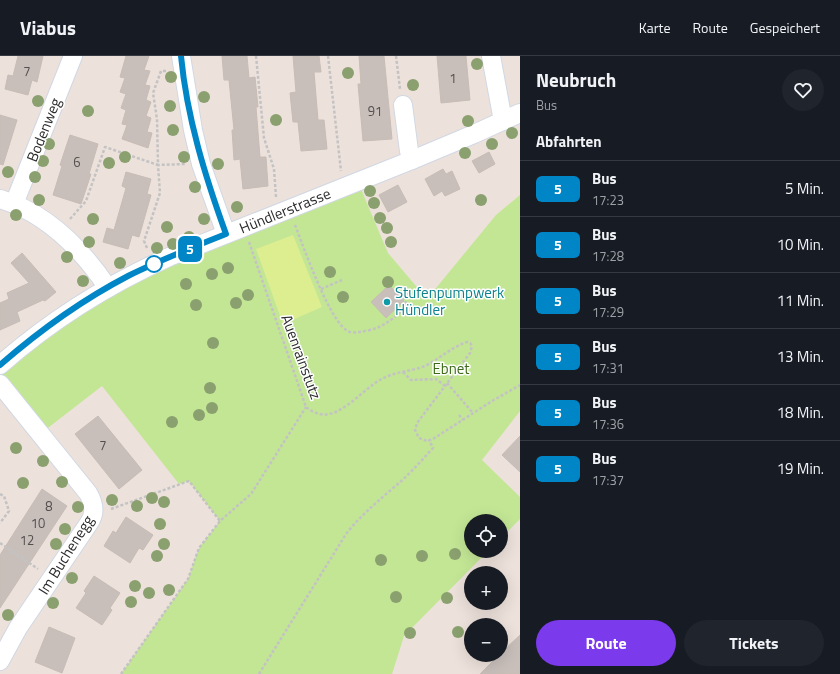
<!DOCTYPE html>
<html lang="de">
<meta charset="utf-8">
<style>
:root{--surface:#171b24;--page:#20242c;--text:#f1f3f6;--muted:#9ea1a6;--line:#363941;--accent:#7c3aed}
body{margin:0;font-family:"Titillium Web",sans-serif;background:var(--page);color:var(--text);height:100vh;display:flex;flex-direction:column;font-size:15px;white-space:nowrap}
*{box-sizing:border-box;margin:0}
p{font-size:13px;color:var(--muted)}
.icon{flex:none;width:22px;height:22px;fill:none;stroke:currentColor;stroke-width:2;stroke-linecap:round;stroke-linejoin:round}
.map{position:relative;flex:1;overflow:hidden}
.details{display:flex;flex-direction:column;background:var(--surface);width:320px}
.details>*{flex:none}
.badge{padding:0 8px;border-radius:6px;font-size:14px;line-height:26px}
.buttons{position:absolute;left:464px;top:458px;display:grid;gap:8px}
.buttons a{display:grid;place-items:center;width:44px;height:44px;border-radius:50%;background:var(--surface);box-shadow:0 4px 16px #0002;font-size:20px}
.map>.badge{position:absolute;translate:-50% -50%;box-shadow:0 0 0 2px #fff}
h2{padding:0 16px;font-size:15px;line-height:36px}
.round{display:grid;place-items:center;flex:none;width:42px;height:42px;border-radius:21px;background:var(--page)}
.head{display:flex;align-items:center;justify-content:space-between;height:68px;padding:0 16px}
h1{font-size:19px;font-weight:700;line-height:30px}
.primary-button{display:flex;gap:8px;margin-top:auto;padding:8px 16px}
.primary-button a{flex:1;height:46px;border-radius:24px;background:var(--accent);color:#fff;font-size:16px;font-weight:700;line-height:46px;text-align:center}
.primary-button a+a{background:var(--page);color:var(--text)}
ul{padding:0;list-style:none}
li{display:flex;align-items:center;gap:12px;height:56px;padding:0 16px;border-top:1px solid var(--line)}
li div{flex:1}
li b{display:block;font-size:15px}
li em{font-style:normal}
li .badge{min-width:44px;font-weight:700;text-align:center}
header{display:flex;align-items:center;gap:24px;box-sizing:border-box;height:56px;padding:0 20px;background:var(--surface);border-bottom:1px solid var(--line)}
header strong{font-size:19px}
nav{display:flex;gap:22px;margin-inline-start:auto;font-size:14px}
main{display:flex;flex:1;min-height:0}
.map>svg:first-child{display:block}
.green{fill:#c3e695}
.pitch{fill:#dcee90}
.building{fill:#c8bfbb;stroke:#c8bdb5}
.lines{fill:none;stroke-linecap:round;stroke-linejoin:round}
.minor-casing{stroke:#d0d8e3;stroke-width:20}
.path{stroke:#c3c3c3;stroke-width:2.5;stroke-dasharray:3 2;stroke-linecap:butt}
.minor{stroke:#fff;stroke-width:18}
.tree{fill:#8ba06f}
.line-casing{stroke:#fff;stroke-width:9}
.line{stroke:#0086c6;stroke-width:6}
.stop-dot{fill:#fff;stroke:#0086c6;stroke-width:2}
.culture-dot{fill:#0f9aa8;stroke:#fff;stroke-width:1.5}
.labels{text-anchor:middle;stroke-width:3;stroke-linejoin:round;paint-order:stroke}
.number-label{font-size:13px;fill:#524f4e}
.street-label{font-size:15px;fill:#2a2a2a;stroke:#fff}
.culture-label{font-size:15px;fill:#0d838f;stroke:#fff;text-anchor:start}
.park-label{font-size:15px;fill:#3b6a17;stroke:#fff}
</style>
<header>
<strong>Viabus</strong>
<nav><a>Karte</a><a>Route</a><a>Gespeichert</a></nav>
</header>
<main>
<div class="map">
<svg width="520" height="618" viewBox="0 0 520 618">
<rect width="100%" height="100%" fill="#ede1db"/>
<!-- green -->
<polygon class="green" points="358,126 388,197 427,243 496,159 520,139 520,355 482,404 520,441 520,463 501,482 501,465 471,465 471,495 488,495 404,580 392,618 121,618 188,523 199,492 220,465 189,425 179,428 102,330 40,378 0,328 0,309 93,241"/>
<!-- pitch -->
<polygon class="pitch" points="293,179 322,251 283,268 256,193"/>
<!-- building -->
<g class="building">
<polygon points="18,0 43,0 37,26 32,24 28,39 5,33 8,19 13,20"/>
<polygon points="126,0 149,0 144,14 150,15 145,29 150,30 146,44 151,46 146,60 151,62 147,76 152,77 148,92 122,83 127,69 122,68 126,54 121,52 126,38 120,36 125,22 120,21"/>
<polygon points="222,0 247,0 249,22 255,21 258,51 256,51 260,101 266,101 268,130 243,133 240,103 234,104 232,74 234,74 229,24 224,24"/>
<polygon points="293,0 319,0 321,16 314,16 318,64 324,64 327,93 301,95 298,66 293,66 290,37 296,36"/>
<polygon points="359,0 384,0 392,83 363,85 358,28 361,28"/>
<polygon points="437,0 466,0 470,44 441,47"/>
<polygon points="0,59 17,64 3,109 0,108"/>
<polygon points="70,79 98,88 89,118 91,118 81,148 53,139 62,110 60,109"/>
<polygon points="489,96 495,108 479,117 472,105"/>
<polygon points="443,113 446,118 452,115 460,133 445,140 442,135 434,140 425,123"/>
<polygon points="126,116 151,123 147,138 151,139 139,181 132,179 128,193 103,186 107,172 114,174 126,132 122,130"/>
<polygon points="398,129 407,146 388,156 379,139"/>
<polygon points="22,197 56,236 45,245 43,244 17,256 20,265 0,274 0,247 9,243 7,237 29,227 11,207"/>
<polygon points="389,229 404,245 386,262 371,246"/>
<polygon points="98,360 142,414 119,433 75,378"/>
<polygon points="520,380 520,416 502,399"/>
<polygon points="42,433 67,450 0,552 0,499"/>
<polygon points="126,461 153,479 143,494 139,492 130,507 104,490 113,475 116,477"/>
<polygon points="94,520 120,537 110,552 112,554 102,569 76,552 86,537 84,535"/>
<polygon points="49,571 75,582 62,617 35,606"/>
<polygon points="520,579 520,618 480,618 499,599 501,599 501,597"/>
</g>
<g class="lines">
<!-- minor casing -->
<g class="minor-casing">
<g id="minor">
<polyline points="181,0 193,74 201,108 226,178"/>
<polyline points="491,0 503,65"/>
<polyline points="403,49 409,95 412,104"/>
<path d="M0,143C47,157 81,192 108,232"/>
<polyline points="14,148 73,0"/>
<path d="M0,309C51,264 107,229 169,201L412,104L474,78L520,57"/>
<path d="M0,328L88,437C94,447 96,457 89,467L18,572L0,605"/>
</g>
</g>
<!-- path -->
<g class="path">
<polyline points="256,0 264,82 274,113 276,141"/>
<polyline points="328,0 341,115"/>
<polyline points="396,0 400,33"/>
<polyline points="70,163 86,145 105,91 158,109 157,63 153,37 161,15 166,15"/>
<path d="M295,169C303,189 331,271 350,276C355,277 360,276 365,275C384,272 395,261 408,249L395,234"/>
<path d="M249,186L306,351C312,356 321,360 329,358C346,355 364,333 380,324C394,315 412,316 427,309C440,302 452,291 467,286L470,287L472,290L470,297L417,367L415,374L419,382L427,385L433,383L492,345L520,329"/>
<polyline points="147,192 144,185 160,137 158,109 185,108"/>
<polyline points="321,233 342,224"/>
<polyline points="403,316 411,324 436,323 445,330"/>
<polyline points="447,327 473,357"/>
<polyline points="459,359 463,364"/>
<polyline points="0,438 4,440 9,455 0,467"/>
<polyline points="111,453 189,425 220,465"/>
<polyline points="0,487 38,513"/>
<polyline points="121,618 188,523 199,492 220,465 251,438 306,351"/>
<path d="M259,618L346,478C360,460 376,447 393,432C408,420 420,406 433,392L429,384"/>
</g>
<!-- minor -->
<use href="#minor" class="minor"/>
</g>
<!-- trees -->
<g class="tree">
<circle cx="477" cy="8" r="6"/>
<circle cx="348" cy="17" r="6"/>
<circle cx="171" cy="21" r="6"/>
<circle cx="413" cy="29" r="6"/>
<circle cx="204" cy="41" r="6"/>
<circle cx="38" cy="45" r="6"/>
<circle cx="170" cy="50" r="6"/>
<circle cx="88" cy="55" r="6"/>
<circle cx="276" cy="64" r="6"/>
<circle cx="468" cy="65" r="6"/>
<circle cx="173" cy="74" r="6"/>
<circle cx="512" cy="77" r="6"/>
<circle cx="49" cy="88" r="6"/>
<circle cx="492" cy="88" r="6"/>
<circle cx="465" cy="97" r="6"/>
<circle cx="125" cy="101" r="6"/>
<circle cx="184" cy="101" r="6"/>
<circle cx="43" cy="105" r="6"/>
<circle cx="109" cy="107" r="6"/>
<circle cx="218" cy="108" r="6"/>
<circle cx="8" cy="116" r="6"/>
<circle cx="35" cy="121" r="6"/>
<circle cx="195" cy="131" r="6"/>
<circle cx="370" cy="135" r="6"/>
<circle cx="39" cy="144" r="6"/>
<circle cx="481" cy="144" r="6"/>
<circle cx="374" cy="147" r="6"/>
<circle cx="237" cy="151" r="6"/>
<circle cx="16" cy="159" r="6"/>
<circle cx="380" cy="162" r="6"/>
<circle cx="93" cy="163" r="6"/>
<circle cx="204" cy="163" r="6"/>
<circle cx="167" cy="171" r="6"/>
<circle cx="387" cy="172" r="6"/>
<circle cx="189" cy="181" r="6"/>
<circle cx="89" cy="186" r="6"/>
<circle cx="391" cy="186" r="6"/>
<circle cx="173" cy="188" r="6"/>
<circle cx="157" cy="192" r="6"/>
<circle cx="67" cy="201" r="6"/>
<circle cx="120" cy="207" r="6"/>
<circle cx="228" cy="212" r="6"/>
<circle cx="330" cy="216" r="6"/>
<circle cx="212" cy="218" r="6"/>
<circle cx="83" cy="225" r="6"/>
<circle cx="388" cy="226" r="6"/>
<circle cx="186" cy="228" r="6"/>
<circle cx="248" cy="239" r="6"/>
<circle cx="343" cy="241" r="6"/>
<circle cx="236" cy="247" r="6"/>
<circle cx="196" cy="249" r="6"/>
<circle cx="213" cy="287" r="6"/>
<circle cx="210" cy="332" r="6"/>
<circle cx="212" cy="352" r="6"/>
<circle cx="199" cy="359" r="6"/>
<circle cx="172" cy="366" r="6"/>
<circle cx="16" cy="392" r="6"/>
<circle cx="43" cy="405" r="6"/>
<circle cx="62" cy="426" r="6"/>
<circle cx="23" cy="427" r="6"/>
<circle cx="152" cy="442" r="6"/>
<circle cx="112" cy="444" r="6"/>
<circle cx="164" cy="446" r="6"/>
<circle cx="137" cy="450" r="6"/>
<circle cx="78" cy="451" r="6"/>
<circle cx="160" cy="468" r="6"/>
<circle cx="65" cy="473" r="6"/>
<circle cx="56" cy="488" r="6"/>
<circle cx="164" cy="488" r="6"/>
<circle cx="455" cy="498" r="6"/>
<circle cx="157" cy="500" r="6"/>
<circle cx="422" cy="500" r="6"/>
<circle cx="381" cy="504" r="6"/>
<circle cx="72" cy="522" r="6"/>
<circle cx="135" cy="530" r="6"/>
<circle cx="169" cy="534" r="6"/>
<circle cx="149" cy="537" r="6"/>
<circle cx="396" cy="541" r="6"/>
<circle cx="447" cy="542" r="6"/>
<circle cx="131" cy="546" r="6"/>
<circle cx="53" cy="547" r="6"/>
<circle cx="8" cy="559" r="6"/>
<circle cx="458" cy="576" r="6"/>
<circle cx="410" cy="577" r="6"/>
</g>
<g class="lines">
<!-- line casing -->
<g class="line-casing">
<path id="line" d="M0,309C39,275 82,244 128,220C160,204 193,191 226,178C205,120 187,62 181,0"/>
</g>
<!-- line -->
<use href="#line" class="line"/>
</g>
<!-- markers -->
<circle class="stop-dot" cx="154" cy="208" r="8"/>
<circle class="culture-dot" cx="387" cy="246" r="4"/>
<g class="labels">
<!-- number labels -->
<g class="number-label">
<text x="27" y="20">7</text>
<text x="453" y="27">1</text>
<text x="375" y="60">91</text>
<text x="77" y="111">6</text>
<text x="103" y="394">7</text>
<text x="49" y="455">8</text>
<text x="38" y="472">10</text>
<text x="27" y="489">12</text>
</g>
<!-- street labels -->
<g class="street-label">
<text transform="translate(44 74) rotate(-68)" y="5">Bodenweg</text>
<text transform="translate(285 155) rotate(-22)" y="5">Hündlerstrasse</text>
<text transform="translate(301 301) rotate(70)" y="5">Auenrainstutz</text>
<text transform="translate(66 499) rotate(-58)" y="5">Im Buchenegg</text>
</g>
<!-- culture labels -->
<g class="culture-label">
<text x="395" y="242">Stufenpumpwerk<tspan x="395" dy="17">Hündler</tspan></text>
</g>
<!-- park labels -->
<g class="park-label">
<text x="451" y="318">Ebnet</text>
</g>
</g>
</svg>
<div class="buttons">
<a><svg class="icon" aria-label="locate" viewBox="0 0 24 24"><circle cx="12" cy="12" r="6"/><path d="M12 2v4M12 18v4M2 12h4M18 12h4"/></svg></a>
<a>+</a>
<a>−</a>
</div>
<b class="badge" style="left:190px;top:193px;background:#0086c6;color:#fff">5</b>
</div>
<section class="details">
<div class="head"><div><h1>Neubruch</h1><p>Bus</p></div><a class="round"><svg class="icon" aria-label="heart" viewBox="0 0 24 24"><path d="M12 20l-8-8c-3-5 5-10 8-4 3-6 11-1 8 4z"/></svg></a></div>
<h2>Abfahrten</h2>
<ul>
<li><span class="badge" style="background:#0086c6;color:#fff">5</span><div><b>Bus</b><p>17:23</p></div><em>5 Min.</em></li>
<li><span class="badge" style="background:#0086c6;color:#fff">5</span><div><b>Bus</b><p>17:28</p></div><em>10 Min.</em></li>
<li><span class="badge" style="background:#0086c6;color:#fff">5</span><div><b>Bus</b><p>17:29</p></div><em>11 Min.</em></li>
<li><span class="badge" style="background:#0086c6;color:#fff">5</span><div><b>Bus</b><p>17:31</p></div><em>13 Min.</em></li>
<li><span class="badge" style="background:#0086c6;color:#fff">5</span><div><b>Bus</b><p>17:36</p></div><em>18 Min.</em></li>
<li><span class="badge" style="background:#0086c6;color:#fff">5</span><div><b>Bus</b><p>17:37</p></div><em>19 Min.</em></li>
</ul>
<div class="primary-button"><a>Route</a><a>Tickets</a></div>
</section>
</main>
